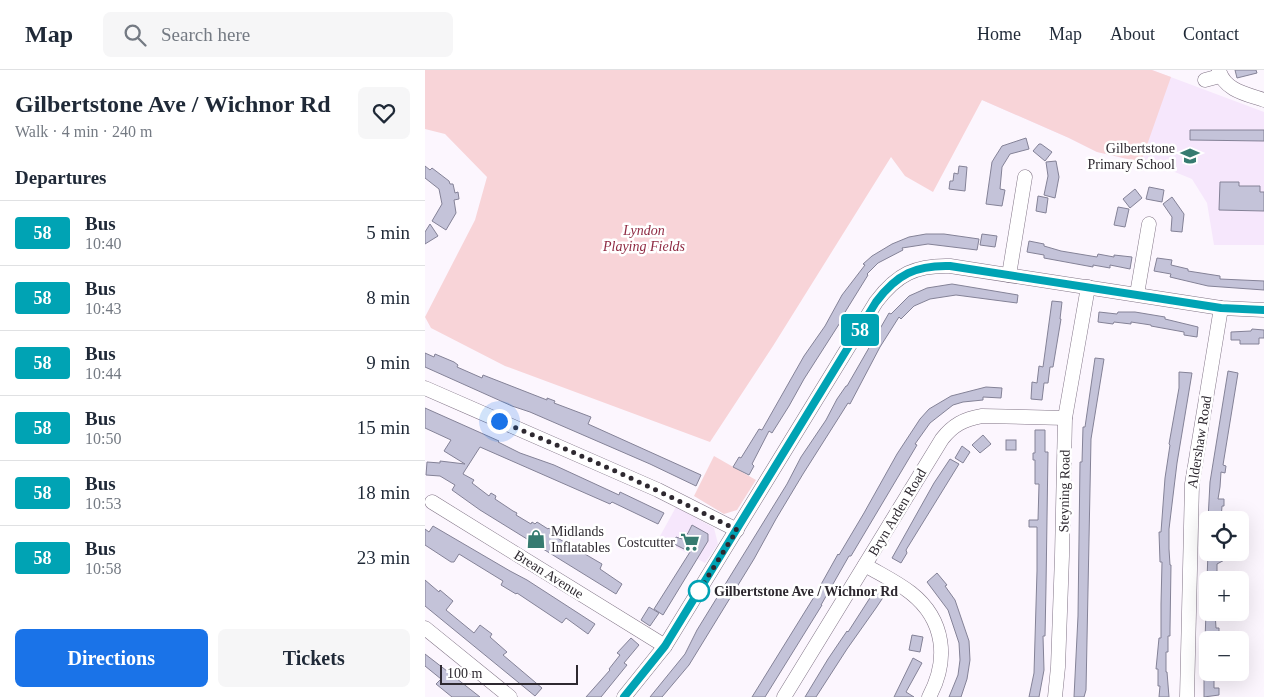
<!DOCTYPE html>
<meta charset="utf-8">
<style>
:root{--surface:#fff;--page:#f6f6f7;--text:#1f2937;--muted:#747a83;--line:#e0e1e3;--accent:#1a73e8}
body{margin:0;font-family:"Times New Roman",serif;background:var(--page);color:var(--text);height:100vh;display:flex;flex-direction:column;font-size:19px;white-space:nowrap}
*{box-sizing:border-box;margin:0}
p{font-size:16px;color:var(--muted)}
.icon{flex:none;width:28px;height:28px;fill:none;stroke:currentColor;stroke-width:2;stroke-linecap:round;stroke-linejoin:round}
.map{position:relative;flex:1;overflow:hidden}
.side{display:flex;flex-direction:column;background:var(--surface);width:425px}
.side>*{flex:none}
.badge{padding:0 10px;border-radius:4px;font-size:18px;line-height:32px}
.tools{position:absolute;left:774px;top:441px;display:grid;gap:10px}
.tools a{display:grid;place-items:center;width:50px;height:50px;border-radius:8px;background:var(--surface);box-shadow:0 5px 20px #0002;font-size:25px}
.scale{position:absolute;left:15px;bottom:12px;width:138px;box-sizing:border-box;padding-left:5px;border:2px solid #2e2930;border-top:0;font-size:14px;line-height:18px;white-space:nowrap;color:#2e2930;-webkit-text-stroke:4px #fff;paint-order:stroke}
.you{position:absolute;width:25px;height:25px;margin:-12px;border:4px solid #fff;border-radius:50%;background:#1a73e8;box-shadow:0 0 0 8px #1a73e833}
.map>.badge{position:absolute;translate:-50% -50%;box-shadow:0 0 0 2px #fff}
h2{padding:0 15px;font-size:19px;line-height:45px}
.round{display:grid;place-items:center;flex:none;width:52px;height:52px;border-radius:8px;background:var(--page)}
.head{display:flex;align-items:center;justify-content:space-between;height:85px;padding:0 15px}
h1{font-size:24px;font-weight:700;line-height:38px}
.primary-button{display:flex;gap:10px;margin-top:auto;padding:10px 15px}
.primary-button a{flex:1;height:58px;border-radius:8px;background:var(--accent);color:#fff;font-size:20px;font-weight:700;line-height:58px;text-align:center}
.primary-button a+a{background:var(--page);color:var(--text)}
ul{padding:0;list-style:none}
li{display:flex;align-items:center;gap:15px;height:65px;padding:0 15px;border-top:1px solid var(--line)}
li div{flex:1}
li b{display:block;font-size:19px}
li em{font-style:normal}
li .badge{min-width:55px;font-weight:700;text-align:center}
header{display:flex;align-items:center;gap:30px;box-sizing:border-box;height:70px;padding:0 25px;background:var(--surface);border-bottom:1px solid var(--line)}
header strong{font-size:24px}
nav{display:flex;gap:28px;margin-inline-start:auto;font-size:18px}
.search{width:350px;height:45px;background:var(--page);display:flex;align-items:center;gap:12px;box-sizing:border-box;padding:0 18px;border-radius:8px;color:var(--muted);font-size:19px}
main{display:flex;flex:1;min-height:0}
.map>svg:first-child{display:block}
.built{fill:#f6e7fc}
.green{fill:#f8d4d8}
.building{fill:#c4c3d9;stroke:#848297}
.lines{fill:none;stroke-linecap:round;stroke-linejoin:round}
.minor-casing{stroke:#827587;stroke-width:15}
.minor{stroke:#fff;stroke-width:14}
.line-casing{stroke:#fff;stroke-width:11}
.line{stroke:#00a3b4;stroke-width:8}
.walk{stroke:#2e2930;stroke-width:5;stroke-dasharray:0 9}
.stop-dot{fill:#fff;stroke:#00a3b4;stroke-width:2.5}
.labels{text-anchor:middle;stroke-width:5;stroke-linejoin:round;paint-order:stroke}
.poi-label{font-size:14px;fill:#2e2930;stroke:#fff;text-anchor:end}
.park-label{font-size:14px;font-style:italic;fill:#8f2b43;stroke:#fff}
.street-label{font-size:14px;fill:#2e2930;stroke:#fff}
.stop-label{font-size:14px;font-weight:bold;fill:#2e2930;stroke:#fff;text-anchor:start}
</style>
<header>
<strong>Map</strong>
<div class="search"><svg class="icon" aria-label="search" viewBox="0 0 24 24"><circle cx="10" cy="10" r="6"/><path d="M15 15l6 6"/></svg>Search here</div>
<nav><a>Home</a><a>Map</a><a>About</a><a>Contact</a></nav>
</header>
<main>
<section class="side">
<div class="head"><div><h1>Gilbertstone Ave / Wichnor Rd</h1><p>Walk · 4 min · 240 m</p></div><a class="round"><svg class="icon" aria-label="heart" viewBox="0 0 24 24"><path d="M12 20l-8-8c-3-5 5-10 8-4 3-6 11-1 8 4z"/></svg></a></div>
<h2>Departures</h2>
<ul>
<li><span class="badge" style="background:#00a3b4;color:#fff">58</span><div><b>Bus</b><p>10:40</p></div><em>5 min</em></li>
<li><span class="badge" style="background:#00a3b4;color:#fff">58</span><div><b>Bus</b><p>10:43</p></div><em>8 min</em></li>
<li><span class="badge" style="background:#00a3b4;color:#fff">58</span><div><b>Bus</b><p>10:44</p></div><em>9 min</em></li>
<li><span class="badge" style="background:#00a3b4;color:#fff">58</span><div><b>Bus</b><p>10:50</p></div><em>15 min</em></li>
<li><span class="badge" style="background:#00a3b4;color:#fff">58</span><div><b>Bus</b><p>10:53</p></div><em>18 min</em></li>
<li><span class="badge" style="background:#00a3b4;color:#fff">58</span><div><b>Bus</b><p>10:58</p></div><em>23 min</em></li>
</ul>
<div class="primary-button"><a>Directions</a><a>Tickets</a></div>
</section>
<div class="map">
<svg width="839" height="627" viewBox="0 0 839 627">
<rect width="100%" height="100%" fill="#fcf6fe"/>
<!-- built -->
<g class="built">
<polygon points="727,0 839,42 839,175 789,175 782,133 767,109 740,98 672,82 644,68 557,30"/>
<polygon points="251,437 289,458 293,474 280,493 234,468"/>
</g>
<!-- green -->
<g class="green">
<polygon points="0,0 727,0 746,7 716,92 672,82 644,68 557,30 508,122 480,106 466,87 348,276 285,372 80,296 6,258 0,247 50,150 62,107 20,64 0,59"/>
<polygon points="289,386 331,410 312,440 299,444 269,426"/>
</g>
<!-- building -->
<g class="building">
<polygon points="810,0 831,0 832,3 812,8"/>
<polygon points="765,60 839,60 839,71 765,70"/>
<polygon points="601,68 604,79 585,84 577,97 575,119 580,120 577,136 561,134 567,92 570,87 577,76"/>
<polygon points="614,74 616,74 627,82 620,91 608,81"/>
<polygon points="631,91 634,107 630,128 619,125 623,106 621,92"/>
<polygon points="0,96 5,100 7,98 24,111 25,114 28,114 30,123 33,122 34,129 29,130 31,143 21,160 7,151 17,134 14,119 0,108"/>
<polygon points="534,96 542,97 540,121 524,119 525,111 528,111 529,103 533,104"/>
<polygon points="795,112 814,112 814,116 835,116 835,122 839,122 839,141 794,140"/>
<polygon points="724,117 739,120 737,132 721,129"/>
<polygon points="710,119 717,128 705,138 698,129"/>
<polygon points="613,126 623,128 621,143 611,141"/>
<polygon points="747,127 759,144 757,162 746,161 747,147 738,134"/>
<polygon points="693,137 704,139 700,157 689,155"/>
<polygon points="5,154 13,166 0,174 0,162"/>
<polygon points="501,164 519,164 554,169 552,180 503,174 477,178 478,180 453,193 442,204 443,205 417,247 418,248 379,309 364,336 347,363 344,361 327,394 329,396 324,405 308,397 314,387 316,388 334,359 337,360 379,286 400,256 417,225 440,195 438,194 447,186 467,174 484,167"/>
<polygon points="557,164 572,166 570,177 555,175"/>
<polygon points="604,171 619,174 619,176 636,181 672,187 673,184 689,187 689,185 707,187 705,199 685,195 685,198 668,195 668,197 619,188 619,185 602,182"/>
<polygon points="732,188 747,190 746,195 763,199 763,201 795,206 795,209 839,211 839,220 783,216 745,207 746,204 729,201"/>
<polygon points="527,214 593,225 592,233 531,225 505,229 489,236 476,249 474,247 455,277 425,334 423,333 378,404 351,449 329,489 264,595 237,627 225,627 260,584 272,560 362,414 376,387 401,350 412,329 421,316 422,316 464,243 466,244 484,226 502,218"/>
<polygon points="627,231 637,232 635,249 636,249 628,297 625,297 623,313 619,313 617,330 606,329 607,312 612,313 614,296 618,297"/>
<polygon points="674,242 692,244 693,242 710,242 740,247 740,249 773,257 772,267 759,265 759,262 726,256 726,255 706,252 706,254 689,252 688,254 673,252"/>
<polygon points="827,259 839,260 839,268 834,268 834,274 815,274 815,270 806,270 806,262 826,261"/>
<polygon points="0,283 9,287 10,284 29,292 33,295 32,297 57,308 58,305 122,330 122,328 130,331 129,333 166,347 163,354 276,405 271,416 225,394 105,342 87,336 0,297"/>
<polygon points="670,288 679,289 666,369 661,620 659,627 649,627 653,546 655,392 657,392 658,357 660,357"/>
<polygon points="803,301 813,303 798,395 801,396 800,403 796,402 795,417 793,429 799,429 799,436 797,436 796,450 783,450 785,412"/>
<polygon points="754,302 767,303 752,393 744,459 744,479 745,495 746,495 745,559 745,566 743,566 743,582 741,582 741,602 742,602 744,627 734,627 735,616 733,616 733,599 731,599 734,568 736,568 736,534 737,492 735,492 734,462 736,462 740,408 745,375 744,374 754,318"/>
<polygon points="561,317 577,318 576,328 558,327 558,330 538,332 528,335 505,353 490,374 492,375 426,486 424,486 396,535 397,535 340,627 327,627 389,527 413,484 414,485 439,443 472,384 495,349 504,339 526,326"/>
<polygon points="0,338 74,371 73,372 95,383 129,395 194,425 195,422 239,443 233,454 187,432 185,434 55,377 39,402 38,404 49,410 47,413 64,426 66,423 71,426 70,429 88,441 92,443 91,445 106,454 107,452 110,454 112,452 123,459 124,458 131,462 129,466 177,494 175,499 197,514 191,524 55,440 27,420 30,415 15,406 1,405 2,392 15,393 15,391 40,394 19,381 26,370 0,358"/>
<polygon points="610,360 620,360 620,382 623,382 621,516 620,566 618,566 619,600 614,627 604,627 609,603 612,501 612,457 604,457 604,450 613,450 614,414 610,414 610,390 608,390 608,383 610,383"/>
<polygon points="558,365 566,374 555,383 547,375"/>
<rect x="581" y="370" width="10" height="10"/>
<polygon points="537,376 545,382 538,393 530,388"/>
<polygon points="525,389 534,394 481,480 482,483 476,493 467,488 509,413"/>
<polygon points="267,455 283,464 283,471 238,545 229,539 265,482 247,473 251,467 257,469 263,463"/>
<polygon points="8,456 85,501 102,510 170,554 163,564 141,548 137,553 92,523 91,524 76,515 78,511 34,484 29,492 26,492 0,475 0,459 4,462"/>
<polygon points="783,482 791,482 791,487 805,487 792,494 792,510 782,510"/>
<polygon points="512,503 522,515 520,516 530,530 544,571 545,590 542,609 536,627 524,627 533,605 535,590 534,573 523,540 502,512"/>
<polygon points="0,510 14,522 15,520 28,531 21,540 49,563 55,555 67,564 65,567 82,582 78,585 117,618 110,626 0,536"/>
<polygon points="450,520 459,526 451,538 422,579 391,627 380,627 403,589 422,561 423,562"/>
<polygon points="224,537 234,543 225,556 216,550"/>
<polygon points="781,542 790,542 791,558 794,558 794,570 780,570"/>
<polygon points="487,565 498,567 495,582 484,580"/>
<polygon points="206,568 214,575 199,593 202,595 176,627 161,627 185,600 184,599 195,585 192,583"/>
<polygon points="0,584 22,601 55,627 27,627 11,614 16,609 0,596"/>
<polygon points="488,588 497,593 481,622 489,627 469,627"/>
<polygon points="779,602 789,602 789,618 794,618 794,625 779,627"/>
</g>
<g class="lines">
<!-- minor casing -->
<g class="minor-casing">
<g id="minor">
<path d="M794,0C799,20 821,24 839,30"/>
<polyline points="780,10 795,6"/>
<polyline points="584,205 600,107"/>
<polyline points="712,224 724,154"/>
<polyline points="0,318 233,420 312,460"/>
<polyline points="7,432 240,576"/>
<path d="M440,495C455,504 472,512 486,523C520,550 524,590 504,627"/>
<polyline points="0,558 85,627"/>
<path d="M199,627L240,576L451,232C472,204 491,195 525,196L796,238L839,240"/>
<path d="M359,627L517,369C528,355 539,349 557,346L640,348"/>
<polyline points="630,627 633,597 637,486 640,348 663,217"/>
<polyline points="762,627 767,414 796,238"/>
</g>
</g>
<!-- minor -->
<use href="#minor" class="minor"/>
</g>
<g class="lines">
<!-- line casing -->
<g class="line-casing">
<path id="line" d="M199,627L240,576L451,232C472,204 491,195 525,196L796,238L839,240"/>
</g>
<!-- line -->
<use href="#line" class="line"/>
<!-- walk -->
<path class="walk" d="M74,351C155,384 234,420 312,460L274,521"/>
</g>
<!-- icons -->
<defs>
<g id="school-bare" transform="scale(1.5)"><path d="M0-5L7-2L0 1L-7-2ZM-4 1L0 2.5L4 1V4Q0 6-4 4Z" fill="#367b70" stroke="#fff" stroke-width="2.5" paint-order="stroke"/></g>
<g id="shop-bare" transform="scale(1.5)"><path d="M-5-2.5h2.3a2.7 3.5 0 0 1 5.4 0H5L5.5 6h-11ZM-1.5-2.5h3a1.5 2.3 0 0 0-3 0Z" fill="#367b70" stroke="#fff" stroke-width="2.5" paint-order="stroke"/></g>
<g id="supermarket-bare" transform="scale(1.5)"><path d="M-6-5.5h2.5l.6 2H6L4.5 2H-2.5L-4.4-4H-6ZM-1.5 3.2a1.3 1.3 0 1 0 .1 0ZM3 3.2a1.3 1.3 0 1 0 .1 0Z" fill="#367b70" stroke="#fff" stroke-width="2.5" paint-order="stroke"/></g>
</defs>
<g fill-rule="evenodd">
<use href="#school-bare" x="765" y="86"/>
<use href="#shop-bare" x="111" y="469"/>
<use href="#supermarket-bare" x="265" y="472"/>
</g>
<!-- markers -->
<circle class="stop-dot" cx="274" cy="521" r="10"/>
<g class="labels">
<!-- poi labels -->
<g class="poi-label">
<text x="750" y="83">Gilbertstone<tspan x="750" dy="16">Primary School</tspan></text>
<text x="126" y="466" text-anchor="start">Midlands<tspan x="126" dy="16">Inflatables</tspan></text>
<text x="250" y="477">Costcutter</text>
</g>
<!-- park labels -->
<g class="park-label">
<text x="219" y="165">Lyndon<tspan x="219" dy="16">Playing Fields</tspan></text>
</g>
<!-- street labels -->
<g class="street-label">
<text transform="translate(774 372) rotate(-81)" y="5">Aldershaw Road</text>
<text transform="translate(639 421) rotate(-89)" y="5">Steyning Road</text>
<text transform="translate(472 442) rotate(-59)" y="5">Bryn Arden Road</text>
<text transform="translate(124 504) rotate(32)" y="5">Brean Avenue</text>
</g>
<!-- stop labels -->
<g class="stop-label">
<text x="289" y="526">Gilbertstone Ave / Wichnor Rd</text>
</g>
</g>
</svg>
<div class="tools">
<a><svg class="icon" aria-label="locate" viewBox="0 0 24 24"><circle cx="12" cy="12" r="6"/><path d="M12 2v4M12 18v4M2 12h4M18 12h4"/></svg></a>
<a>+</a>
<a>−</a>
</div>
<div class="scale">100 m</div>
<div class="you" style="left:74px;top:351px"></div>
<b class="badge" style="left:435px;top:260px;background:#00a3b4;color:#fff">58</b>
</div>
</main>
